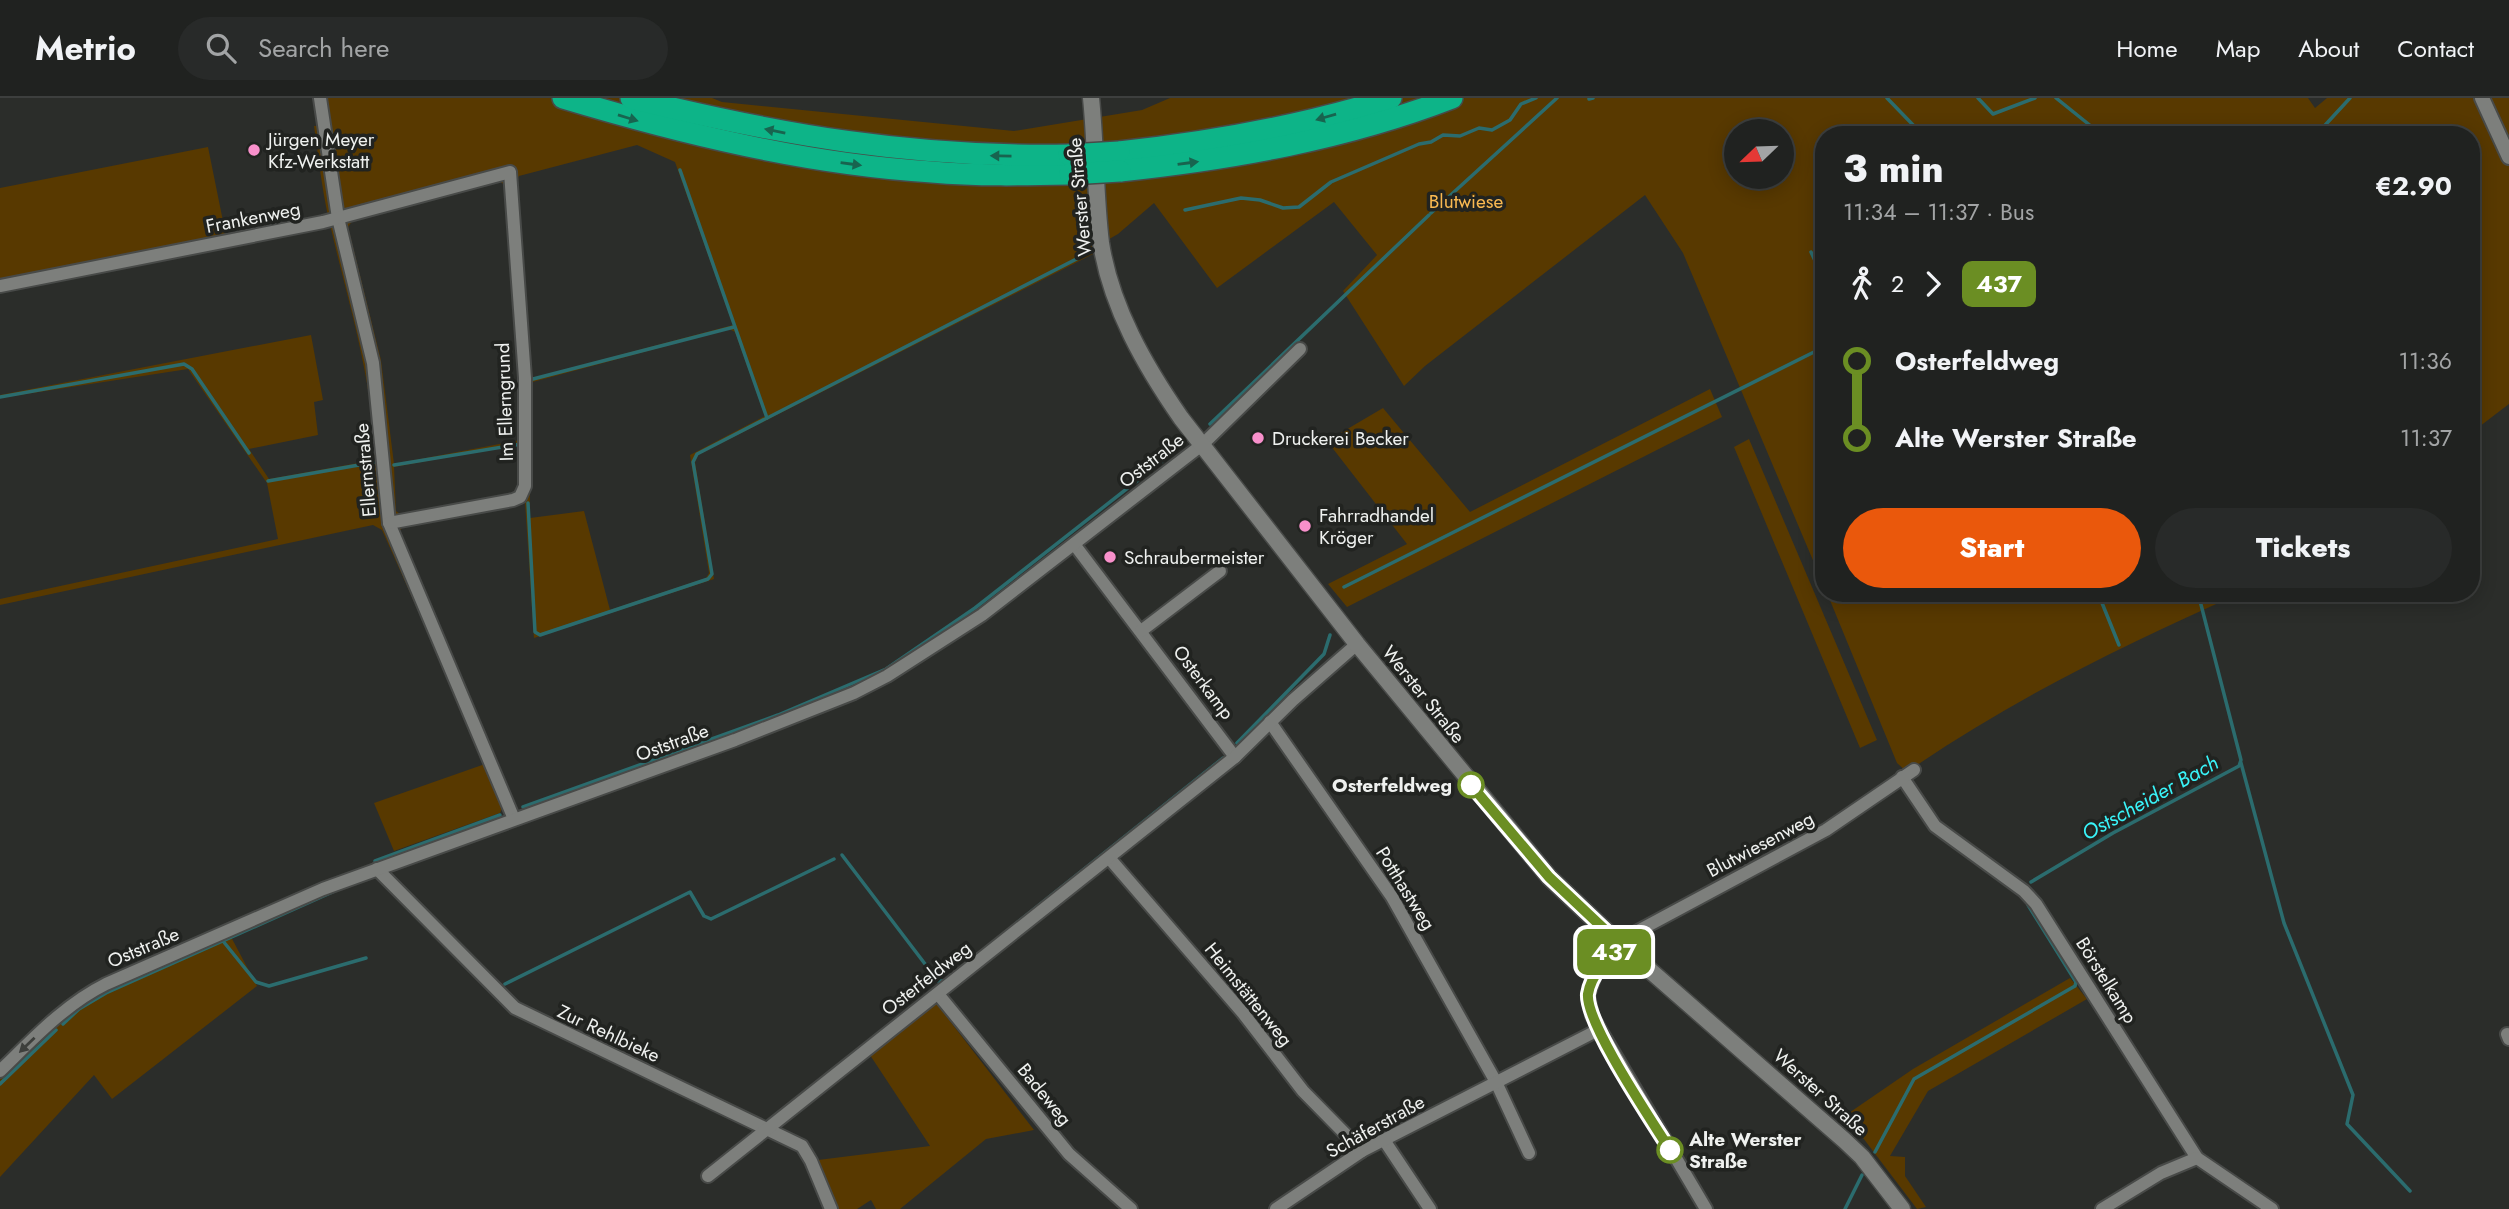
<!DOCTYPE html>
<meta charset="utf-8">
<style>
:root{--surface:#202220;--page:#282a29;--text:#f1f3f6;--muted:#a2a4a5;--line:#3d3f3e;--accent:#ea580c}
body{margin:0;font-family:Jost,sans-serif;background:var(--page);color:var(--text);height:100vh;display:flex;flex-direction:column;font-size:26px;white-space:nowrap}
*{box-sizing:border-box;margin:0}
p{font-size:23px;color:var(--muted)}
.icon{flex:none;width:38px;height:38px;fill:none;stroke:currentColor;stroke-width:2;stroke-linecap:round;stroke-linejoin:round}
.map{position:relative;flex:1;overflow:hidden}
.details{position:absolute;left:1815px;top:28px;width:665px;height:476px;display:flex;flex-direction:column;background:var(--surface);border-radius:28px;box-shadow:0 4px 18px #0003,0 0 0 2px var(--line)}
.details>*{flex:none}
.badge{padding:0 14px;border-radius:10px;font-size:24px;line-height:46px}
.needle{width:46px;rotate:247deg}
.controls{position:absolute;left:1724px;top:21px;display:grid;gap:14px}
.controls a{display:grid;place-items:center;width:70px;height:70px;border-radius:50%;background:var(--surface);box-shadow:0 4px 18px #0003,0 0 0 2px var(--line);font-size:35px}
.map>.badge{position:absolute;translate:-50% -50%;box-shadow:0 0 0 4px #fff}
.legs{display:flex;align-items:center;gap:10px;height:77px;padding:0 28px;font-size:23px}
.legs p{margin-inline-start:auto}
.headline{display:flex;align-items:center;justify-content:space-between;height:119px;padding:0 28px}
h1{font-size:38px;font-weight:800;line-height:52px}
.cta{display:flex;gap:14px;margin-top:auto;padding:14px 28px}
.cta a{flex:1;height:80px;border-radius:42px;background:var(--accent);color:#fff;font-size:28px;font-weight:800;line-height:80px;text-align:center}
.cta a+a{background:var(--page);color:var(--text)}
ul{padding:0 28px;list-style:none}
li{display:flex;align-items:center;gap:24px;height:77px;font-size:26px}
li i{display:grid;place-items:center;width:10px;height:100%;margin:0 9px;background:currentColor}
li i::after{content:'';width:18px;height:18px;margin:-9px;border:5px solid;border-radius:50%;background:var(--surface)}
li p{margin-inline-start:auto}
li:first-child i{background:linear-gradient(#0000 50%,currentColor 0)}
li:last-child i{background:linear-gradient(currentColor 50%,#0000 0)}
header{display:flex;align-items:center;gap:42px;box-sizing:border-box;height:98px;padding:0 35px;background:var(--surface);border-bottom:2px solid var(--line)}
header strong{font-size:33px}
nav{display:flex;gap:38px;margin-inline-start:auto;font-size:24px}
.search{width:490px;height:63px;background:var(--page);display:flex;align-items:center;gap:18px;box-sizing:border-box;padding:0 24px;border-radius:38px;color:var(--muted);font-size:26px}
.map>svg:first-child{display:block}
.green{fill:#583900;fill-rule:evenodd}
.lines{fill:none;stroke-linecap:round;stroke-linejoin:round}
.stream{stroke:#2b6c6e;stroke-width:3.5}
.minor-casing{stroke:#484a48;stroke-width:16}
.tertiary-casing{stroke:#484a48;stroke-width:18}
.secondary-casing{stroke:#484a48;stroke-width:19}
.motorway-casing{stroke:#484a48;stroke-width:24}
.minor{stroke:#7d7f7c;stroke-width:12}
.tertiary{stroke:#7d7f7c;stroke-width:14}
.secondary{stroke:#7d7f7c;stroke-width:16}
.motorway{stroke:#0db488;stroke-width:21}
.motorway-bridge-casing{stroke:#484a48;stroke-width:24;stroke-linecap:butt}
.motorway-bridge{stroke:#0db488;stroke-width:21}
.oneway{fill:#18644f}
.oneway2{fill:#3d3f3c}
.line-1-casing{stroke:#fff;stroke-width:16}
.line-1{stroke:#6b8e23;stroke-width:10}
.poi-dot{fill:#f890cb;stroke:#212320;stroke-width:2.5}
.stop-1-dot{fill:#fff;stroke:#6b8e23;stroke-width:3.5}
.labels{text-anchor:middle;stroke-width:7;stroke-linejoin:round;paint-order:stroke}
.poi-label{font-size:19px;fill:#eff1ef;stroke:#212320;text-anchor:start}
.street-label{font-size:19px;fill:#eff1ef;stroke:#212320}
.park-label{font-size:19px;fill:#f9b951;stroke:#212320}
.stop-label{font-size:19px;font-weight:bold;fill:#eff1ef;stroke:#212320;text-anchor:end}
.water-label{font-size:21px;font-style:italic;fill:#39f3f8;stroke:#212320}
</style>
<header>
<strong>Metrio</strong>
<div class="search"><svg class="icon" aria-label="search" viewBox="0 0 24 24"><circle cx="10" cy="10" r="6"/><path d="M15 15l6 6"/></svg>Search here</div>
<nav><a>Home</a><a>Map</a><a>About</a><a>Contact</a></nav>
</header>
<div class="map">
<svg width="2509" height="1111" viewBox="0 0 2509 1111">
<rect width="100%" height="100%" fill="#2b2d2a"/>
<!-- green -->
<g class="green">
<path d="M327,0H712L722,4L1014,33L1142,12L1170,0H2308L2315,10L2327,0H2509V306L2471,335V37H1824L1823,486L1683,155L1645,97L1425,268L1404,288L1343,193L1377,157L1334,104L1217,190L1154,105L1118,136L1090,152L1093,156L698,357L695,364L714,481L534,540L525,404L404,427L399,434L455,569L445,573L382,432L373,427L0,507V501L278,441L267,385L188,271L0,300V297L311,237L323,302L314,304L318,337L249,351L269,381L375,362C373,283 350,211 332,135C323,100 319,64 314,28L327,27ZM1736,33H1782V79H1736ZM637,47L675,64L733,227L529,281L515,85L519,78ZM499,83L505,87L520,282V342L394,366L381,262L348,129L353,122ZM729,231L735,234L765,318L690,357L709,475L706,480L610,512L584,413L530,420L529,285ZM520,346V389L514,396L403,418L396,413L394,369Z"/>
<polygon points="208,49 226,138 0,192 0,90"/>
<polygon points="1710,291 1722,319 1347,509 1328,486 1407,446 1327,343 1383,310 1470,414"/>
<polygon points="1749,341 1877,642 1860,650 1734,349"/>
<path d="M1827,495H2241C2126,546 2010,602 1907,674L1897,665Z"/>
<polygon points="485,666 503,708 500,715 394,753 374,705"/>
<polygon points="230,837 257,888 112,1001 94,977 0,1079 0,977 83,900"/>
<polygon points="2070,880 2087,901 1928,993 1890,1058 1905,1059 1905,1078 1926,1109 1917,1111 1857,1032 1843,1019 1913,971"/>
<polygon points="936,905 1034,1032 986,1041 900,1111 876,1111 871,1102 857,1111 835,1111 818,1062 930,1048 868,954"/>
</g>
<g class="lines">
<!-- stream -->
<g class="stream">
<polyline points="1887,0 1915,29"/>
<polyline points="1978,0 1993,16 2035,0"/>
<polyline points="2056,0 2102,37"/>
<polyline points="1589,1 1593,0"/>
<polyline points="2316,37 2350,0"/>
<polyline points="680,72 767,320"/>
<polyline points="1185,112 1241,100 1260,102 1283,110 1299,109 1331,84 1419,46 1431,44 1443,37 1460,38 1479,30 1492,32 1510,22 1521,6 1536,0"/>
<polyline points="1431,115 1557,0"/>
<polyline points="1811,154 1824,182"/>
<polyline points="533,281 734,229"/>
<polyline points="0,299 184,266 192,271 249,355"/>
<polyline points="1210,326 1429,117"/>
<polyline points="394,367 521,346"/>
<polyline points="268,383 376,364"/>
<polyline points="528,405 535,534 540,537 708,481 712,476 693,364 697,356 1092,153"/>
<polyline points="1344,489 1824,249"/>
<polyline points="2098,495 2119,547"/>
<polyline points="1237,645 1324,556 1330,537"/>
<polyline points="2241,665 2284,825 2353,997 2347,1026 2410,1093"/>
<polyline points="523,709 778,617 886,571 975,510 1166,360"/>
<polyline points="842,757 938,883 944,883"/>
<polyline points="375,763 500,717"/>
<polyline points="2031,784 2113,735 2239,668 2241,662 2198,495"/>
<polyline points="1013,828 1223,660"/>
<polyline points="223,843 256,884 269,888 366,860"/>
<polyline points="505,886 690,794 704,818 711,821 834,761"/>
<polyline points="63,926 79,911 106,895 337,792"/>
<polyline points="0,986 56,932"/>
<polyline points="1875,1054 1914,981 2075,888 2076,884 2028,807"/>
<polyline points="1845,1111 1862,1077"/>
</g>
<!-- minor casing -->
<g class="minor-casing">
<g id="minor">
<polyline points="320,0 338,120 373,265 389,425 514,721"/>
<polyline points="0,188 323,124 510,74 525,280 525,388 520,399 513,402 389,425"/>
<polyline points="1074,446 1235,659"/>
<polyline points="1141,533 1220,473"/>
<polyline points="1270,624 1392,799 1496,984 1529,1055"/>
<polyline points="1902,679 1935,728 2024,793 2036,806 2197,1060 2272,1111"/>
<polyline points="1110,761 1243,915 1303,993 1362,1053"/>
<polyline points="377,771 515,910 802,1048 811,1063 831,1111"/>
<polyline points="938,896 1069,1056 1131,1111"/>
<polyline points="2507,936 2509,941"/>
<path d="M0,973C33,941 64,907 106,886L323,791L735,642L854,595L887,578L982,517L1203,346L1300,251"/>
<polyline points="1384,1042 1430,1111"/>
<polyline points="708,1078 1235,659 1293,602 1357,546"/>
<polyline points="1276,1111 1362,1053 1598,932"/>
<polyline points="1706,1111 1592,918 1588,897 1595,877 1636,834 1826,732 1914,672"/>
<polyline points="2102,1111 2161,1075 2197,1060"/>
</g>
</g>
<!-- tertiary casing -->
<g class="tertiary-casing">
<polyline id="tertiary" points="2482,0 2509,59"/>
</g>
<!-- secondary casing -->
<g class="secondary-casing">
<path id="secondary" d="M1091,0C1096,48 1095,97 1101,145C1111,209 1145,268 1181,320L1357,546L1549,779L1621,847L1844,1042L1862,1059L1902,1111"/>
</g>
<!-- motorway casing -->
<g class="motorway-casing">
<g id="motorway">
<path d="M563,0C683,36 806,66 932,74C977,78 1024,77 1070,76"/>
<path d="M631,0C780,37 914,60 1069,57"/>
<path d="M1119,54C1212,44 1302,28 1391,0"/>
<path d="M1120,73C1233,61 1346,41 1452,0"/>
</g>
</g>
<!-- minor -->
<use href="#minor" class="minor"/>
<!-- tertiary -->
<use href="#tertiary" class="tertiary"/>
<!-- secondary -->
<use href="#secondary" class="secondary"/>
<!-- motorway -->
<use href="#motorway" class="motorway"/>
<!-- motorway-bridge casing -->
<g class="motorway-bridge-casing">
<g id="motorway-bridge">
<polyline points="1069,57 1119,54"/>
<polyline points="1070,76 1120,73"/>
</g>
</g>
<!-- motorway-bridge -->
<use href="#motorway-bridge" class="motorway-bridge"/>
</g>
<!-- one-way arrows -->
<defs><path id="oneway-solid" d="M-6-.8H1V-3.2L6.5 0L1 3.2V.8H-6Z" transform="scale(1.75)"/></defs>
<g class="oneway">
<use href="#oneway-solid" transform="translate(1326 19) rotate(164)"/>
<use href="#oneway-solid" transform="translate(628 20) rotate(17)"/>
<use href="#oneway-solid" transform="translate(775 33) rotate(-169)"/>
<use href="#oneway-solid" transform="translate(1001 58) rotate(-179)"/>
<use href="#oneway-solid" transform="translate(1188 65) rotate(-8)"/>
<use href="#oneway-solid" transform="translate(851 66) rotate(8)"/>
</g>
<use class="oneway2" href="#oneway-solid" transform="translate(27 947) rotate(136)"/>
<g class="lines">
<!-- line-1 casing -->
<g class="line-1-casing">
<path id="line-1" d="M1471,687L1549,779L1621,847C1608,860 1591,876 1588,896C1585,924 1652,1023 1670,1052"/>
</g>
<!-- line-1 -->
<use href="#line-1" class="line-1"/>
</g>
<!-- markers -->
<g class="poi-dot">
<circle cx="254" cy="52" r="7"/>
<circle cx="1258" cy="340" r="7"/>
<circle cx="1305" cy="428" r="7"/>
<circle cx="1110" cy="459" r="7"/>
</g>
<g class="stop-1-dot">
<circle cx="1471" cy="687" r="12"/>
<circle cx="1670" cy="1052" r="12"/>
</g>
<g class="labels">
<!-- poi labels -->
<g class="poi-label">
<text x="268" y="48">Jürgen Meyer<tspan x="268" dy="22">Kfz-Werkstatt</tspan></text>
<text x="1272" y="347">Druckerei Becker</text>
<text x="1319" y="424">Fahrradhandel<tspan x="1319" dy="22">Kröger</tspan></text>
<text x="1124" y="466">Schraubermeister</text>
</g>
<!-- street labels -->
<g class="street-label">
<text transform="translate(1079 99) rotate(-95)" y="7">Werster Straße</text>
<text transform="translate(253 119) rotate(-11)" y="7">Frankenweg</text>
<text transform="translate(504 304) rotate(-92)" y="7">Im Ellerngrund</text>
<text transform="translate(1151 362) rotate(-38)" y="7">Oststraße</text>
<text transform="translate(365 372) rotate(-95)" y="7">Ellernstraße</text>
<text transform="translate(1204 584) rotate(53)" y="7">Osterkamp</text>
<text transform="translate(1424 596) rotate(51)" y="7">Werster Straße</text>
<text transform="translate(672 644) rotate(-20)" y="7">Oststraße</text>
<text transform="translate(1760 746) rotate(-28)" y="7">Blutwiesenweg</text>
<text transform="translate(1406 790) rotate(58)" y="7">Potthastweg</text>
<text transform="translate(143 849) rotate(-23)" y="7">Oststraße</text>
<text transform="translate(926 880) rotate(-38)" y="7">Osterfeldweg</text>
<text transform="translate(2107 882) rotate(58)" y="7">Börstelkamp</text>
<text transform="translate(1249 896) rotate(51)" y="7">Heimstättenweg</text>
<text transform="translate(609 935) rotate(25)" y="7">Zur Rehlbieke</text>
<text transform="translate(1821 994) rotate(42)" y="7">Werster Straße</text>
<text transform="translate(1045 996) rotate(51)" y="7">Badeweg</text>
<text transform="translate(1375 1028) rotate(-29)" y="7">Schäferstraße</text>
</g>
<!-- park labels -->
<g class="park-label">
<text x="1466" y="110">Blutwiese</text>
</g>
<!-- stop labels -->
<g class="stop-label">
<text x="1452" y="694">Osterfeldweg</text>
<text x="1689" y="1048" text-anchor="start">Alte Werster<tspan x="1689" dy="22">Straße</tspan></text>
</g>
<!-- water labels -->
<g class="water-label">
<text transform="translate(2150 700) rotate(-29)" y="7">Ostscheider Bach</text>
</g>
</g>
</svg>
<div class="controls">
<a><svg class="needle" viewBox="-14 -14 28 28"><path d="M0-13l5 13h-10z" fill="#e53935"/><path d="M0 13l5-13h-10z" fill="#a2a4a5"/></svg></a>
</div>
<b class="badge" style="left:1614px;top:854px;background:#6b8e23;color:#fff">437</b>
<section class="details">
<div class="headline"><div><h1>3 min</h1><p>11:34 – 11:37 · Bus</p></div><b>€2.90</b></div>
<div class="legs"><svg class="icon" aria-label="walk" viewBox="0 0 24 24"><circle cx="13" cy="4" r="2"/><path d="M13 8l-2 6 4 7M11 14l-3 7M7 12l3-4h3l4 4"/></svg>2<svg class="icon" aria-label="forward" viewBox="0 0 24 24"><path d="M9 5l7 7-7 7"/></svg><b class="badge" style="background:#6b8e23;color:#fff">437</b></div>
<ul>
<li><i style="color:#6b8e23"></i><b>Osterfeldweg</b><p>11:36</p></li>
<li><i style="color:#6b8e23"></i><b>Alte Werster Straße</b><p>11:37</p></li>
</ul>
<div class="cta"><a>Start</a><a>Tickets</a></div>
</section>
</div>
